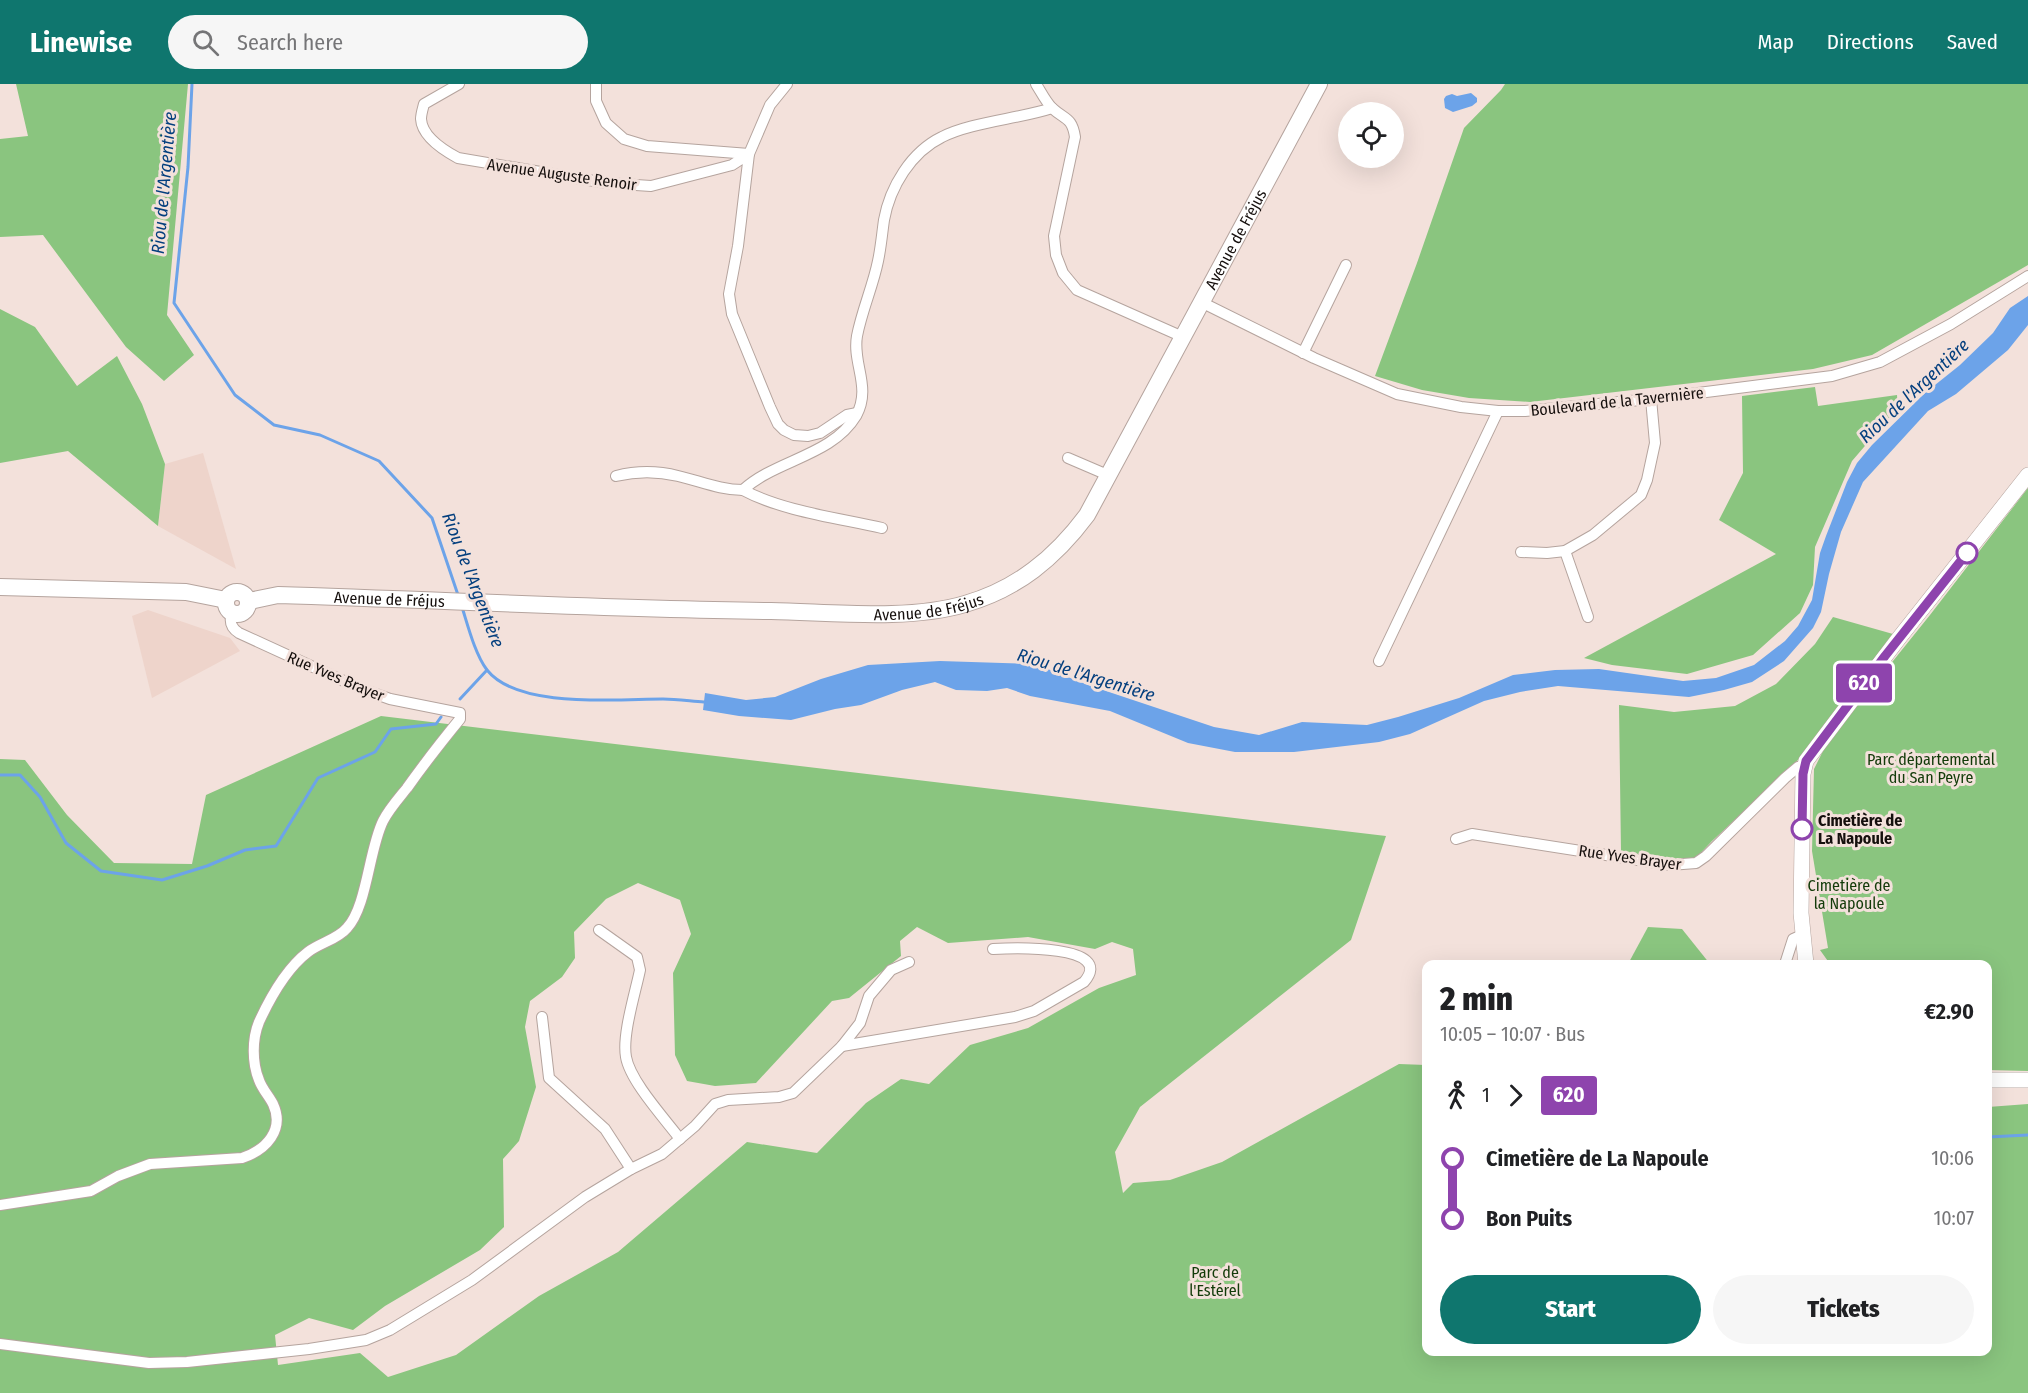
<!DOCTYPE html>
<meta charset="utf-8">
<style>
:root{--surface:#fff;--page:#f6f6f6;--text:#202124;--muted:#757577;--accent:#0f766e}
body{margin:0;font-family:"Fira Sans Condensed",sans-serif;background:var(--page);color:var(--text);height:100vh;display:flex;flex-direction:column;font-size:22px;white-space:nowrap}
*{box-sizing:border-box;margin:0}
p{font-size:20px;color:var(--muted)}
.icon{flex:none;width:33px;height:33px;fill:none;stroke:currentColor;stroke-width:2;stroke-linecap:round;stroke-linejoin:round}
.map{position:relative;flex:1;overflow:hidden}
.panel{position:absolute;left:1422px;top:876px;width:570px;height:396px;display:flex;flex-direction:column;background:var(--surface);border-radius:12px;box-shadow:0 6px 24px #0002}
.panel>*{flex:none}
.badge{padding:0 12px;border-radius:4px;font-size:21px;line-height:39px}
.fabs{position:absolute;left:1338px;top:18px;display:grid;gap:12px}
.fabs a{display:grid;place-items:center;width:66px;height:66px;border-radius:50%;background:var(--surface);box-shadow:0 6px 24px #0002;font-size:30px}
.map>.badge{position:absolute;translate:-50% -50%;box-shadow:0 0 0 3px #fff}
.legs{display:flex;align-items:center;gap:9px;height:66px;padding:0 18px;font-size:20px}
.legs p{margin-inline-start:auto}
.headline{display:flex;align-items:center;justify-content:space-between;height:102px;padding:0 18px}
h1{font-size:33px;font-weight:800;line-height:45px}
.cta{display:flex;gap:12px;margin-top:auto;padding:12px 18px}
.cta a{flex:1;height:69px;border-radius:36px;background:var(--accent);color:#fff;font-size:24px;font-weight:800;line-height:69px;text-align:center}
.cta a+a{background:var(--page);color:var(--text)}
ul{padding:0 18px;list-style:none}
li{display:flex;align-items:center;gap:21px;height:60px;font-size:22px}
li i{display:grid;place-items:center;width:9px;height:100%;margin:0 8px;background:currentColor}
li i::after{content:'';width:15px;height:15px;margin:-8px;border:4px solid;border-radius:50%;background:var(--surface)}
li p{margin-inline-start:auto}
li:first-child i{background:linear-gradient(#0000 50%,currentColor 0)}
li:last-child i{background:linear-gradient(currentColor 50%,#0000 0)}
header{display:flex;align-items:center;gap:36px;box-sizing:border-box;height:84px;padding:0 30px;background:var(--accent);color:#fff}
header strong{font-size:28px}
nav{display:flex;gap:33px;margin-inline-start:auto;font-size:21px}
.search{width:420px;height:54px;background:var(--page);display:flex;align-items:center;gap:15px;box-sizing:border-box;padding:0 21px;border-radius:33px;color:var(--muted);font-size:22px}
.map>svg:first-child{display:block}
.built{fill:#eed4cb}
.green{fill:#8ac57f;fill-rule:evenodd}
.water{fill:#6ca3e9}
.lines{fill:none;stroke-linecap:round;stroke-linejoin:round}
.stream{stroke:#6ca3e9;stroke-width:3}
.minor-casing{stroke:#b5a49e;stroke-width:12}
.secondary-casing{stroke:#b5a49e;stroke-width:16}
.primary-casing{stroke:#b5a49e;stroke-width:18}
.minor{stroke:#fff;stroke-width:10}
.secondary{stroke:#fff;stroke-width:15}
.primary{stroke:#fff;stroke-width:16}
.line-1-casing{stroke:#fff;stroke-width:14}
.line-1{stroke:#8e44ad;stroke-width:9}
.stop-1-dot{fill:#fff;stroke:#8e44ad;stroke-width:3}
.labels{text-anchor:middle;stroke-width:6;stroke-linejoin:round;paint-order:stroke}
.street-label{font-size:16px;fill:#150f0d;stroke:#f3e1db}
.park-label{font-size:16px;fill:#123b09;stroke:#f3e1db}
.stop-label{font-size:16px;font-weight:bold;fill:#150f0d;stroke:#f3e1db;text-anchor:start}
.water-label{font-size:18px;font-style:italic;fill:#043f7e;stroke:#f3e1db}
</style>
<header>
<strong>Linewise</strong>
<div class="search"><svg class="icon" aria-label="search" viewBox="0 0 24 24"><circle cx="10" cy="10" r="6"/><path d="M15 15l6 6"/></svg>Search here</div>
<nav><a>Map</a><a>Directions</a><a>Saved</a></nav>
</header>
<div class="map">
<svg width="2028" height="1309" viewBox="0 0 2028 1309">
<rect width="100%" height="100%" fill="#f3e1db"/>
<!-- built -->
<g class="built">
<polygon points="203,369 236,485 158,442 165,380"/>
<polygon points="148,526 230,554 240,567 152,614 132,532"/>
</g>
<!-- green -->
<g class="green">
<polygon points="16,0 188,0 167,231 194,271 164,297 126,263 43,151 0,153 0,55 28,52"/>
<polygon points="1505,0 2028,0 2028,181 1872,271 1813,285 1530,318 1469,314 1422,306 1375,292 1417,179 1464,44 1501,6"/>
<polygon points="0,225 35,243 77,302 117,272 142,320 165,380 158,442 68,367 0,379"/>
<polygon points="1815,303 1818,322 1897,311 1898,326 1888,335 1852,377 1815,463 1813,501 1800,529 1753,571 1687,590 1612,581 1584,574 1776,470 1719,436 1743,389 1742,312"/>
<polygon points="2028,404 2028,987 1988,986 1988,880 1830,880 1820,866 1828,864 1812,767 1814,685 1827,659 1930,531"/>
<polygon points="1833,533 1893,550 1794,681 1712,757 1694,776 1667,776 1621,768 1619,621 1674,628 1735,622 1776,600 1815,560"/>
<path d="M381,632L1386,752L1351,856L1140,1023L1115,1068L1123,1109L1133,1099L1170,1096L1222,1078L1399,980L1426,981V1268H1988V1023L2028,1020V1309H0V675L25,676L67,731L114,779L192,780L206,711ZM638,799L680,816L691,850L673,889L675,971L687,997L715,1002L756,999L832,917L849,914L901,872L900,857L917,843L948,859L1028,853L1095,865L1112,858L1133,865L1136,891L1099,904L1028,944L970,961L929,1000L901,995L866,1019L817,1069L747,1058L618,1168L539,1212L456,1271L388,1293L360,1269L278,1281L275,1251L309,1234L353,1246L385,1222L480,1166L504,1143L503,1075L519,1057L536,1003L525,943L530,917L562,893L575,874L574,848L606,815Z"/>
<polygon points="1648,843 1682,845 1710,880 1628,880"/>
</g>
<!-- water -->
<g class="water">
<polygon points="1471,9 1477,14 1477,18 1472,22 1453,28 1445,24 1444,15 1446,12 1452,10 1457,12"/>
<polygon points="2028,212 2028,241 2008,266 1956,310 1928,327 1863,398 1841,448 1829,490 1821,528 1813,544 1784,577 1752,598 1724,606 1689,613 1558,602 1520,608 1484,617 1410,650 1379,658 1294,668 1235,668 1188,659 1110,627 1030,612 1007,604 987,607 956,606 935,598 902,606 861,621 835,625 791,636 739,632 703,626 705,609 746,616 775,613 821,595 868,581 940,577 1035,580 1088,601 1214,643 1259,651 1302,638 1367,641 1398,633 1459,614 1513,591 1555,586 1599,585 1683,597 1716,594 1754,581 1785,557 1798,542 1812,516 1820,469 1826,452 1847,398 1857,379 1872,361 1925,309 1960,281 1993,249 2010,224"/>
</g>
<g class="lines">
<!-- stream -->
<g class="stream">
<polyline points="192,0 188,83 174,219 235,311 274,341 320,351 379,377 432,434 458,511"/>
<path d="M462,523C468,542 475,570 487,586C518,625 617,615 663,615C676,615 690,617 704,618"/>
<polyline points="460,615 487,586"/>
<polyline points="0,691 20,691 40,713 66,759 101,787 162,796 207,782 245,766 276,762 318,694 375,668 391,645 436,640 441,633"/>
<polyline points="1988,1053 2028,1051"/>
</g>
<!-- minor casing -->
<g class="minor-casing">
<g id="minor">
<path d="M459,0L424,20C423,24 421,30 421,35C422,53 445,67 458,74L606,99L651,102L732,81L749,70L738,162L729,210L732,230L770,323L778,340L784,346L794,351L808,352L820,349L847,331L857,329"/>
<polyline points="596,0 596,17 606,39 624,55 647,62 749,70 770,21 787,0"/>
<path d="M1036,0C1041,8 1046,18 1052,24C1065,36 1072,33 1075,53L1054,152L1056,171L1063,189L1077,206L1183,253"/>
<polyline points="1201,218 1314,274 1397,310 1461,323 1498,327 1525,327 1651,315 1832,292 1880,278 1951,240 2028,192"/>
<polyline points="1303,269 1346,181"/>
<polyline points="1068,374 1110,392"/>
<path d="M616,392C636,387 658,387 678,392C700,397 720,406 743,406C775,376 832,372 856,332C872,303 852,280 857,252C862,226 873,202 878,177C881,163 882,150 884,136C890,103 911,68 942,53C971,38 1019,35 1052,24"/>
<path d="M743,406C782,427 838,434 882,444"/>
<polyline points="1565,467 1588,533"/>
<polyline points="1521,468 1547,469 1565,467 1593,451 1641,411 1647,396 1655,359 1651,315"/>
<polyline points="1379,577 1498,327"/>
<polyline points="1456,755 1472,750 1670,781 1696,779 1706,772 1785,694 1798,683 1804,682"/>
<path d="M599,846L637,873L640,886C635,910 622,951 626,973C630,997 665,1035 680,1055"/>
<polyline points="1785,880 1793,855 1802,851"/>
<polyline points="542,933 549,994 605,1045 631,1085"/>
<path d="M842,962L1015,933L1034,927L1084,898C1117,860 1011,864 993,865"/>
<path d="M0,1121L91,1107L118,1092L150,1080L242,1074C266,1066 285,1046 273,1020C269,1012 262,1005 259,996C252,979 252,955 259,938C270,914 287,884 308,868C320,859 338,855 347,844C367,823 369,765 383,737C389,725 399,714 407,704C424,680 442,657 460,635V629L390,615L359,604L239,549C231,544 229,538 232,529"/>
<polyline points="0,1260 149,1279 187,1278 309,1265 366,1256 390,1246 472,1196 585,1113 631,1085 662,1070 695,1042 715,1020 728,1016 779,1013 793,1009 842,962 860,939 869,912 891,886 909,878"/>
</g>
</g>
<!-- secondary casing -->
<g class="secondary-casing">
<g id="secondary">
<polyline points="1806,880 1801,829 1803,690 1806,677 1899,554 2028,391"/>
<polyline points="1988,996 2028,996"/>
</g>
</g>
<!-- primary casing -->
<g class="primary-casing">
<g id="primary">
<polyline points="0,503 186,508 226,516"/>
<circle cx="237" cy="519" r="11"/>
<path id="s1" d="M249,517L278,511C442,516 607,525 771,527C831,528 908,537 965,520C1017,505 1055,474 1087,431L1319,0"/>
</g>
</g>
<!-- minor -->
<use href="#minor" class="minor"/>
<!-- secondary -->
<use href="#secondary" class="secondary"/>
<!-- primary -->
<use href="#primary" class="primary"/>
</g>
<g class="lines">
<!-- line-1 casing -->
<g class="line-1-casing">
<polyline id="line-1" points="1802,745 1803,690 1806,677 1885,572 1967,469"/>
</g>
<!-- line-1 -->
<use href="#line-1" class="line-1"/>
</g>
<!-- markers -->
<g class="stop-1-dot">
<circle cx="1967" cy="469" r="10"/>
<circle cx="1802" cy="745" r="10"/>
</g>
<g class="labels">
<!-- street labels -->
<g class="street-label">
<text transform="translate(562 90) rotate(8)" y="6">Avenue Auguste Renoir</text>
<text dy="6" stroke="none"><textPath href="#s1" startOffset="1185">Avenue de Fréjus</textPath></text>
<text transform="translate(1617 317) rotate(-6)" y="6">Boulevard de la Tavernière</text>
<text dy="6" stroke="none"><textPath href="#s1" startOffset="141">Avenue de Fréjus</textPath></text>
<text dy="6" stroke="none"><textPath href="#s1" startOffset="681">Avenue de Fréjus</textPath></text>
<text transform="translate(336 592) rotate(23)" y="6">Rue Yves Brayer</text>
<text transform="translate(1630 773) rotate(8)" y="6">Rue Yves Brayer</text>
</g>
<!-- park labels -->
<g class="park-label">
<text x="1931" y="681">Parc départemental<tspan x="1931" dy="18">du San Peyre</tspan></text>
<text x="1849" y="807">Cimetière de<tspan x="1849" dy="18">la Napoule</tspan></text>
<text x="1215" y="1194">Parc de<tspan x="1215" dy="18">l'Estérel</tspan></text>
</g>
<!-- stop labels -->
<g class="stop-label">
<text x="1818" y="742">Cimetière de<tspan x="1818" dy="18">La Napoule</tspan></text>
</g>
<!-- water labels -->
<g class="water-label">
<text transform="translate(164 99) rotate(-85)" y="6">Riou de l'Argentière</text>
<text transform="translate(1914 307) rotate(-43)" y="6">Riou de l'Argentière</text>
<text transform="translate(473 496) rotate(69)" y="6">Riou de l'Argentière</text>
<text transform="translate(1086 591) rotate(17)" y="6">Riou de l'Argentière</text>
</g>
</g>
</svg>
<div class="fabs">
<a><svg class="icon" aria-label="locate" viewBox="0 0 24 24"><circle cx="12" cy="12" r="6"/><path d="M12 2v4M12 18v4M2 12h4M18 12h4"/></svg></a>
</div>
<b class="badge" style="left:1864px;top:599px;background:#8e44ad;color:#fff">620</b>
<section class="panel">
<div class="headline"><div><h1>2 min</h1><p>10:05 – 10:07 · Bus</p></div><b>€2.90</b></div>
<div class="legs"><svg class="icon" aria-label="walk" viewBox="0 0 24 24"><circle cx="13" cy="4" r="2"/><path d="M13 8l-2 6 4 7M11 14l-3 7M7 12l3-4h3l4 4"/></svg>1<svg class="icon" aria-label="forward" viewBox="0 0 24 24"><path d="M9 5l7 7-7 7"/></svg><b class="badge" style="background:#8e44ad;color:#fff">620</b></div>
<ul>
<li><i style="color:#8e44ad"></i><b>Cimetière de La Napoule</b><p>10:06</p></li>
<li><i style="color:#8e44ad"></i><b>Bon Puits</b><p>10:07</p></li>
</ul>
<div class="cta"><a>Start</a><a>Tickets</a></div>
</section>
</div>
